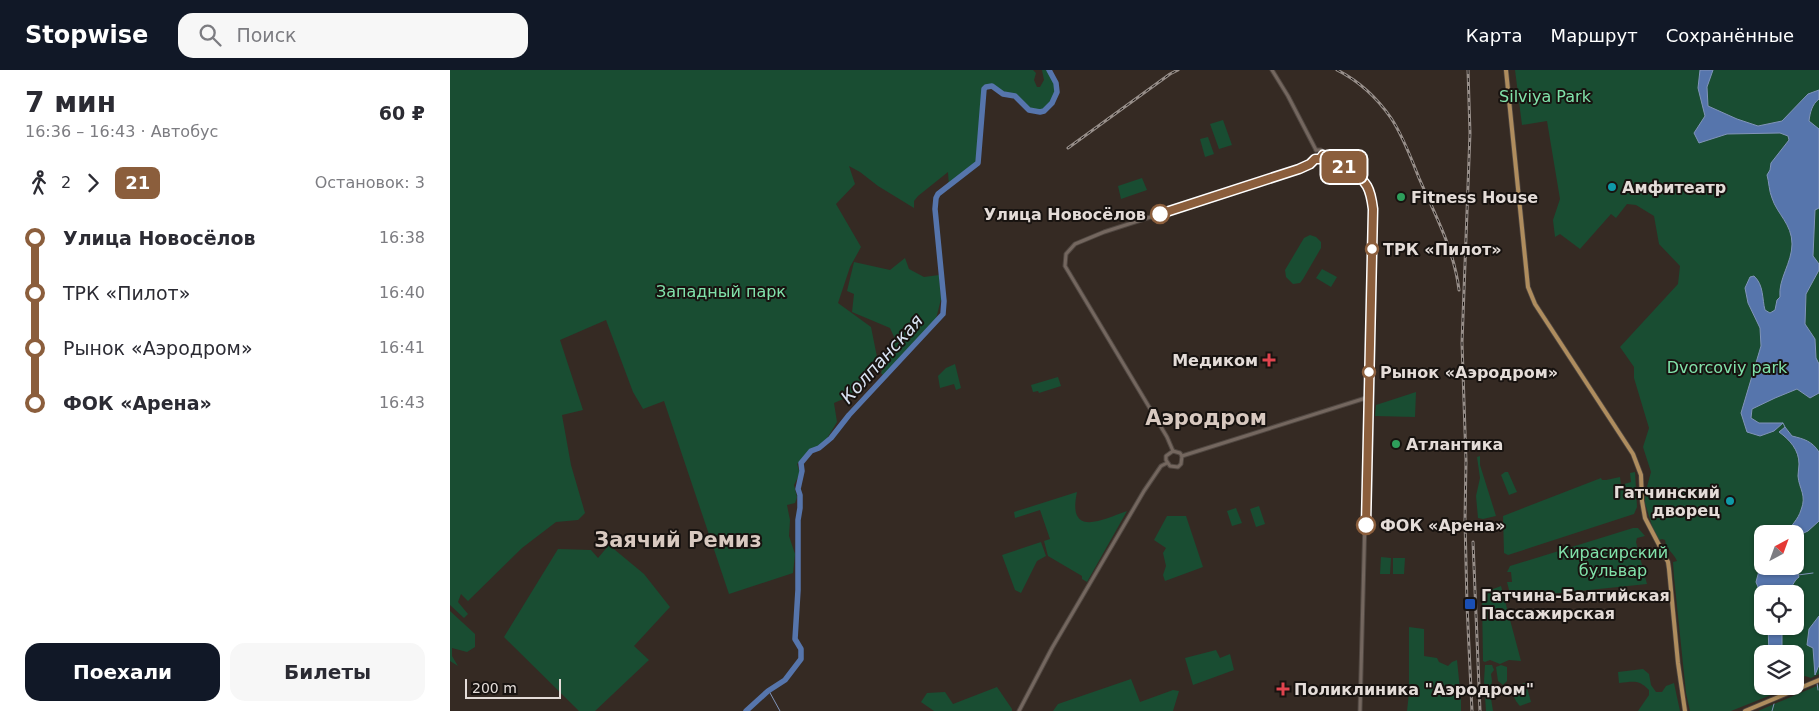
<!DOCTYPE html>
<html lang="ru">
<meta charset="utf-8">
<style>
:root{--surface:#fff;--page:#f7f7f7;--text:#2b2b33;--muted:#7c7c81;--accent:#111827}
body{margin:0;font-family:"DejaVu Sans",sans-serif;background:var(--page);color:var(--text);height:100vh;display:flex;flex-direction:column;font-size:19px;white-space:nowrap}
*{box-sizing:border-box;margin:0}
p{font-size:16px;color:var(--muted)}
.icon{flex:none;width:28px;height:28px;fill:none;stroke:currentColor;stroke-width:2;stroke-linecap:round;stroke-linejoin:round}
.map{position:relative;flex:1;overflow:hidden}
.panel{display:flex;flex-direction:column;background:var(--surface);width:450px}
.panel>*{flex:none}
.badge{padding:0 10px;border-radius:8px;font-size:18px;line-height:32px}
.needle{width:32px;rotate:41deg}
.buttons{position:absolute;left:1304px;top:455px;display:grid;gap:10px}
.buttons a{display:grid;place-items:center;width:50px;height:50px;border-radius:10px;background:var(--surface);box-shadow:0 1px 4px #0004;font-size:25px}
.scale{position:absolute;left:15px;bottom:12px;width:96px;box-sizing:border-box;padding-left:5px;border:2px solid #e4dcd8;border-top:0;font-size:14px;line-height:18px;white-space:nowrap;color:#e4dcd8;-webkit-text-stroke:4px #181310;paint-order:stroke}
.map>.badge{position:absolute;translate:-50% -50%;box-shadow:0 0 0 2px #fff}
.legs{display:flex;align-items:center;gap:8px;height:55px;padding:0 25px;font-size:16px}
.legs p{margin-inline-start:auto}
.summary{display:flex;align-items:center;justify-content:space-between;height:85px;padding:0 25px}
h1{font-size:28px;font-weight:600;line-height:38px}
.primary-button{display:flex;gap:10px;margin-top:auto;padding:10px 25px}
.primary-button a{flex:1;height:58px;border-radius:15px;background:var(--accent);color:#fff;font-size:20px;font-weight:600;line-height:58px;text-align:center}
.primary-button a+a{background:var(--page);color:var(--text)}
ul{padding:0 25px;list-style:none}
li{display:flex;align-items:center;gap:18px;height:55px;font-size:19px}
li i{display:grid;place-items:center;width:8px;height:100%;margin:0 6px;background:currentColor}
li i::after{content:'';width:12px;height:12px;margin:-6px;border:4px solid;border-radius:50%;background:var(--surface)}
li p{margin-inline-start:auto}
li:first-child i{background:linear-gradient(#0000 50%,currentColor 0)}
li:last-child i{background:linear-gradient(currentColor 50%,#0000 0)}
header{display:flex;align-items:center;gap:30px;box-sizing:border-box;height:70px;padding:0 25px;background:var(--accent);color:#fff}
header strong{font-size:24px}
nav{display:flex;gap:28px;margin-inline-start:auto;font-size:18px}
.search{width:350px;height:45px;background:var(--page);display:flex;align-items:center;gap:12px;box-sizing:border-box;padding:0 18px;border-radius:15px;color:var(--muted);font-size:19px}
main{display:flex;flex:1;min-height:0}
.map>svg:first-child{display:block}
.green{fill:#194d32;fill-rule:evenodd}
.water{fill:#5675ac;stroke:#8194b9}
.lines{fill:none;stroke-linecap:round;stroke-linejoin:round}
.stream{stroke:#8194b9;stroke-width:1}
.river{stroke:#5675ac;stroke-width:5.5}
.minor-casing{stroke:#504741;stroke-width:5}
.major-casing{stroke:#504741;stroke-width:5.5}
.minor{stroke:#74675f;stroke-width:3}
.major{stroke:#af8d5e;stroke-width:4}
.rail-casing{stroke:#978e89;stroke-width:3}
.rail{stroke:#181310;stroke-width:1;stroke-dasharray:4;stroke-linecap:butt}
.line-1-casing{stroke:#fff;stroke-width:11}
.line-1{stroke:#8b5e3c;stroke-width:8}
.culture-dot{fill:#0f9aa8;stroke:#181310;stroke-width:2}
.leisure-dot{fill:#2e9e5b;stroke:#181310;stroke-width:2}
.stop-1-dot{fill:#fff;stroke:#8b5e3c;stroke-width:2.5}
.health-dot{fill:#e0444e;stroke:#181310;stroke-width:2}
.transit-dot{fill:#1a4fb4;stroke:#181310;stroke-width:2}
.labels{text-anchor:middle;stroke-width:4;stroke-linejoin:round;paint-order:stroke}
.park-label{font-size:16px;fill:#81e2aa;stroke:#181310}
.poi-label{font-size:16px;font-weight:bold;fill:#e4dcd8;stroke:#181310;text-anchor:start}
.stop-label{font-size:16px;font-weight:bold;fill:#e4dcd8;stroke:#181310;text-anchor:start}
.water-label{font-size:18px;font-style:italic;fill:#d9e3f3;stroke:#181310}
.district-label{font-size:21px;font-weight:bold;fill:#d8c9c0;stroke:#181310}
</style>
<header>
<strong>Stopwise</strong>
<div class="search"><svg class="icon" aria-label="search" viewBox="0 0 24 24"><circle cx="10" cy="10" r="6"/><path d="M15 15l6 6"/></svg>Поиск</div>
<nav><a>Карта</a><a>Маршрут</a><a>Сохранённые</a></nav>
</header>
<main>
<section class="panel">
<div class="summary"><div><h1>7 мин</h1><p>16:36 – 16:43 · Автобус</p></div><b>60 ₽</b></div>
<div class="legs"><svg class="icon" aria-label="walk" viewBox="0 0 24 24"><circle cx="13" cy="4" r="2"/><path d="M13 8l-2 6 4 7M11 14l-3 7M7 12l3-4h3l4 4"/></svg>2<svg class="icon" aria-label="forward" viewBox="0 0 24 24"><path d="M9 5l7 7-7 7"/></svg><b class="badge" style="background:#8b5e3c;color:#fff">21</b><p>Остановок: 3</p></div>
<ul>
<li><i style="color:#8b5e3c"></i><b>Улица Новосёлов</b><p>16:38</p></li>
<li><i style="color:#8b5e3c"></i><span>ТРК «Пилот»</span><p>16:40</p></li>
<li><i style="color:#8b5e3c"></i><span>Рынок «Аэродром»</span><p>16:41</p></li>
<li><i style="color:#8b5e3c"></i><b>ФОК «Арена»</b><p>16:43</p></li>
</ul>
<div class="primary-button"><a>Поехали</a><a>Билеты</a></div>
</section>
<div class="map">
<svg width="1369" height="641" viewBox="0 0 1369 641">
<rect width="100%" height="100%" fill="#352a23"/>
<!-- green -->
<g class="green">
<polygon points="0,0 583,0 586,3 584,10 587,17 590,17 594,10 592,0 599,0 606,13 607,22 602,33 594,41 590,42 579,40 565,26 553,24 542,16 534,18 531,38 528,93 499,117 498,102 468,126 464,131 464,138 428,116 410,102 399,96 405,114 386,134 411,177 400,197 388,233 421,257 428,292 400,326 384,333 387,352 373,375 360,381 347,394 350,403 344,415 347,427 345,433 337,435 340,450 339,466 345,484 343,503 279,524 214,331 193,339 183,322 156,250 110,270 133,340 112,345 121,395 135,443 128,450 106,452 72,478 18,531 11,524 8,532 18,544 14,548 0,535"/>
<path d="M1065,0H1369V604L1361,608L1355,606L1347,612L1345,611V584H1312V616H1336L1321,625L1281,641H1240L1236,623L1224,507L1223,492L1227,491C1224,483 1216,480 1215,470L1212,469L1209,470L1203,459L1195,433V424L1201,402L1193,377L1199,358L1184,308V297L1170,277L1228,214L1230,196L1209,174L1204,146L1186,135L1177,134L1166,148L1161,144L1130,179L1110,164L1105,167L1103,150L1110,129L1097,51L1072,55ZM1312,464H1345V496H1312ZM1312,524H1345V556H1312Z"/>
<polygon points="773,50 782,75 769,79 760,54"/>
<polygon points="758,67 764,84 755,87 750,69"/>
<polygon points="692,108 697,120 671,129 668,116"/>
<polygon points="860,165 866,167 871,172 871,178 853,209 850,213 843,214 836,207 835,200 854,168"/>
<polygon points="455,188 459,199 474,207 489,205 491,229 486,249 434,306 431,303 445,269 440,258 402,242 404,224 397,221 404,192 440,200"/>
<polygon points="872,199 887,207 881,217 866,208"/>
<polygon points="505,294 511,318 506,320 504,314 490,318 488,306 496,298"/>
<polygon points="608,307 611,316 589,323 588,321 583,322 581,315"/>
<polygon points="966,322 965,347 925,346 926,335"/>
<polygon points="1030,386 1030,395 1046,446 1033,449 1028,448 1026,426 1030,408 1027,387"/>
<polygon points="1055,402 1058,402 1067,422 1059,425 1051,405"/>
<polygon points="1185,402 1187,437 1184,444 1058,485 1054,483 1053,446 1151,408 1152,410 1156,410 1170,407 1171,415 1181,412 1180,403"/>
<path d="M627,422C617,468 652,450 677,441L637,512L632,509V506L598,486L594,471L600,469L590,440L565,448L564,442Z"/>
<polygon points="809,436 815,454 806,457 800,439"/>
<polygon points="786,438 792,453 782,456 777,441"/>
<polygon points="717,446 736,446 753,497 715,511 713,505 716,496 713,483 716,478 704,470"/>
<polygon points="1183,458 1188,458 1195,466 1187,468 1186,472 1197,514 1061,528 1057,512 1062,512 1061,502 1057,502 1060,496"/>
<polygon points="591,472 596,486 587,491 571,523 565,520 552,485"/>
<polygon points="159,475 194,504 220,537 184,576 199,590 145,641 129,641 54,567 108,479 141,480 148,488"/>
<polygon points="931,487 941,488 940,504 930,504"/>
<polygon points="943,488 955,488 954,504 943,504"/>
<polygon points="1051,516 1071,591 1059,590 1050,594 1040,590 1035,592 1033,591 1032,526 1037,524 1038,521"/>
<polygon points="0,541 25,564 25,577 17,582 2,578 2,586 8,596 0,591"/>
<polygon points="959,557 974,559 974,586 987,588 989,592 998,596 1002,592 1007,590 1011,629 1011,641 957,641 959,623"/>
<polygon points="766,580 770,588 780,584 784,600 743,615 735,588"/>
<polygon points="1035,595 1042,595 1044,600 1041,604 1042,611 1040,622 1043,641 1036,641 1034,611"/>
<polygon points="1051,595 1057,597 1057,611 1053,615 1048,611 1046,597"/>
<path d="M1193,599L1199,604L1201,615L1206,622H1212L1216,616L1224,613L1230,641H1188L1199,625V620C1188,609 1183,612 1169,613L1168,602Z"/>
<polygon points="681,609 690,632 723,620 729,621 723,641 603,641 608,634"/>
<path d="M1074,613L1076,614L1081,632L1070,636C1065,630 1062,626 1064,618Z"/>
<polygon points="1369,615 1369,641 1308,641"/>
<polygon points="547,617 562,639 562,641 484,641 471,632 477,623 495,622 503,634"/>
</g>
<!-- water -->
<g class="water">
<path d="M1250,0H1263L1257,17L1258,36L1287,49L1308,56L1332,51L1358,24L1369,20V29C1362,34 1360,43 1359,51L1369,59V138L1365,140L1363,186L1369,194V200L1356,224L1355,254L1365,269L1366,288L1369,294V323L1360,328L1347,319L1325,328L1302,339L1301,348L1309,353H1333L1324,361L1310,366L1297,362L1291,343L1311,276L1310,258L1298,233L1295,218L1300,207L1304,206C1314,215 1312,229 1315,240L1320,243L1325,240L1327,230L1330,227C1328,209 1342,193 1342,174C1342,154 1327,144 1322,128C1319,121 1319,112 1317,105L1320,100L1321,93L1339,70L1338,66L1330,63L1277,64L1249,73L1244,63L1255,46L1248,18Z"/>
<path d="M1335,357L1342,366C1354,369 1362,371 1369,382V451L1358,461L1345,467V464L1337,463C1341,455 1348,450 1351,440C1357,425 1349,419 1348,406C1348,402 1349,398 1349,394C1349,380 1340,370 1329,362Z"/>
<path d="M1312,495V496C1325,496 1345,492 1349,507C1344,510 1342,518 1337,524H1312V527L1306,512L1310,497Z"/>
<polygon points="1369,546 1369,595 1365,605 1363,578 1357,575 1359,559"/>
<polygon points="1318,556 1332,556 1332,584 1319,584"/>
</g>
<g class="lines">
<!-- stream -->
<g class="stream">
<polyline points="1333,353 1335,357"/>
<polyline points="1348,505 1363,503"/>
<polyline points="1367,613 1368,620"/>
<polyline points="319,621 330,641"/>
<polyline points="1322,641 1324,634"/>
</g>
<!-- river -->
<polyline class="river" points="296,641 318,621 335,610 351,589 351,579 345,569 348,520 348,450 350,438 350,425 348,419 352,401 351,393 361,381 369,378 381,368 399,345 493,244 494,231 485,139 486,128 488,124 528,93 534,19 536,17 542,16 553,24 565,26 579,40 590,42 594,41 602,33 607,22 606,13 599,0"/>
<!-- minor casing -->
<g class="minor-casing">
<g id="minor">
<polyline points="822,0 838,26 866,80"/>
<polyline points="866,80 871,80 873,85 891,95 915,112 920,121 923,139 910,641"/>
<polyline points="865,89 870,89 873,85"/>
<polyline points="723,381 717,367 615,196 616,184 625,174 654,162 849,99 860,94 865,89"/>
<polyline points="723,381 716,386 716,390 720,396 728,397 731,394 732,386"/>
<polyline points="723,381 730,383 732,386"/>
<polyline points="732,386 919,327"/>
<polyline points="569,641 602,578 694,421 711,396 717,393"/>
</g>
</g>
<!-- major casing -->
<g class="major-casing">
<g id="major">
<polyline points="1056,0 1078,217 1085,234 1183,384 1191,405 1192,431 1195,448 1218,492 1219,499 1228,593 1235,641"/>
<polyline points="1295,641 1369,610"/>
</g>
</g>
<!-- minor -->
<use href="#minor" class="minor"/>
<!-- major -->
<use href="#major" class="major"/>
<!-- rail casing -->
<g class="rail-casing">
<g id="rail">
<path d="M887,0C909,11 927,28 941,48C953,66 961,88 969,108C985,145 1004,179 1009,220"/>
<polyline points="1018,0 1020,63 1012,273 1016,391 1015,450 1017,535 1022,641"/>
<polyline points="618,78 720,4 728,0"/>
<polyline points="1023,472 1030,641"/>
</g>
</g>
<!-- rail -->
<use href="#rail" class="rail"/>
</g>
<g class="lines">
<!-- line-1 casing -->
<g class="line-1-casing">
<path id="line-1" d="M710,144L849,99L860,94L865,89H870L873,85C886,91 910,104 917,116C921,123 922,131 923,139L916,455"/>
</g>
<!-- line-1 -->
<use href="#line-1" class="line-1"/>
</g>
<!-- markers -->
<g class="culture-dot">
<circle cx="1162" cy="117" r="5"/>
<circle cx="1280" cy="431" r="5"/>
</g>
<g class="leisure-dot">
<circle cx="951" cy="127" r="5"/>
<circle cx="946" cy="374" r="5"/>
</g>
<g class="stop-1-dot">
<circle cx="710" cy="144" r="9"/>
<circle cx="922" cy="179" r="6"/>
<circle cx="919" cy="302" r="6"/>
<circle cx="916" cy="455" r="9"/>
</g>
<g class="health-dot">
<path d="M816.5 282.5h5v5h5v5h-5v5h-5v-5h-5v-5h5z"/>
<path d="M830.5 611.5h5v5h5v5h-5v5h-5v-5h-5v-5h5z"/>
</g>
<rect class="transit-dot" x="1014" y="528" width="12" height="12" rx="2.5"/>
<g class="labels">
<!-- park labels -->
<g class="park-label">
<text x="1095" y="32">Silviya Park</text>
<text x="271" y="227">Западный парк</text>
<text x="1277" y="303">Dvorcoviy park</text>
<text x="1163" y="488">Кирасирский<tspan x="1163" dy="18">бульвар</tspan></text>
</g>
<!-- poi labels -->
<g class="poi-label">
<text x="1172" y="123">Амфитеатр</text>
<text x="961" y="133">Fitness House</text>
<text x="808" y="296" text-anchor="end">Медиком</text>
<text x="956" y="380">Атлантика</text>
<text x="1270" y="428" text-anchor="end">Гатчинский<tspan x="1270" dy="18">дворец</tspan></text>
<text x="1031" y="531">Гатчина-Балтийская<tspan x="1031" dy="18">Пассажирская</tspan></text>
<text x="844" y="625">Поликлиника "Аэродром"</text>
</g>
<!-- stop labels -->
<g class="stop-label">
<text x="696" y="150" text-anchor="end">Улица Новосёлов</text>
<text x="933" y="185">ТРК «Пилот»</text>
<text x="930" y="308">Рынок «Аэродром»</text>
<text x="930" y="461">ФОК «Арена»</text>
</g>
<!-- water labels -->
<g class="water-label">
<text transform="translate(432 289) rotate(-48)" y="6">Колпанская</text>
</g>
<!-- district labels -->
<g class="district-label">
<text x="756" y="355">Аэродром</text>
<text x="228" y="477">Заячий Ремиз</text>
</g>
</g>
</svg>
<div class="buttons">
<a><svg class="needle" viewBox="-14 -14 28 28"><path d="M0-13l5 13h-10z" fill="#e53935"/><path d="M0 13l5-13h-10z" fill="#7c7c81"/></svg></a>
<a><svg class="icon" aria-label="locate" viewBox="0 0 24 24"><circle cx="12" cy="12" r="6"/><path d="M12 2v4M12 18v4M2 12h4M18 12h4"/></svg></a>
<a><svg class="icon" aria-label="layers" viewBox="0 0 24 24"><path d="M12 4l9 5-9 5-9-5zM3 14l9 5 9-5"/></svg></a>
</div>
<div class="scale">200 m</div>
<b class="badge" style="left:894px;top:97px;background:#8b5e3c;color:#fff">21</b>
</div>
</main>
